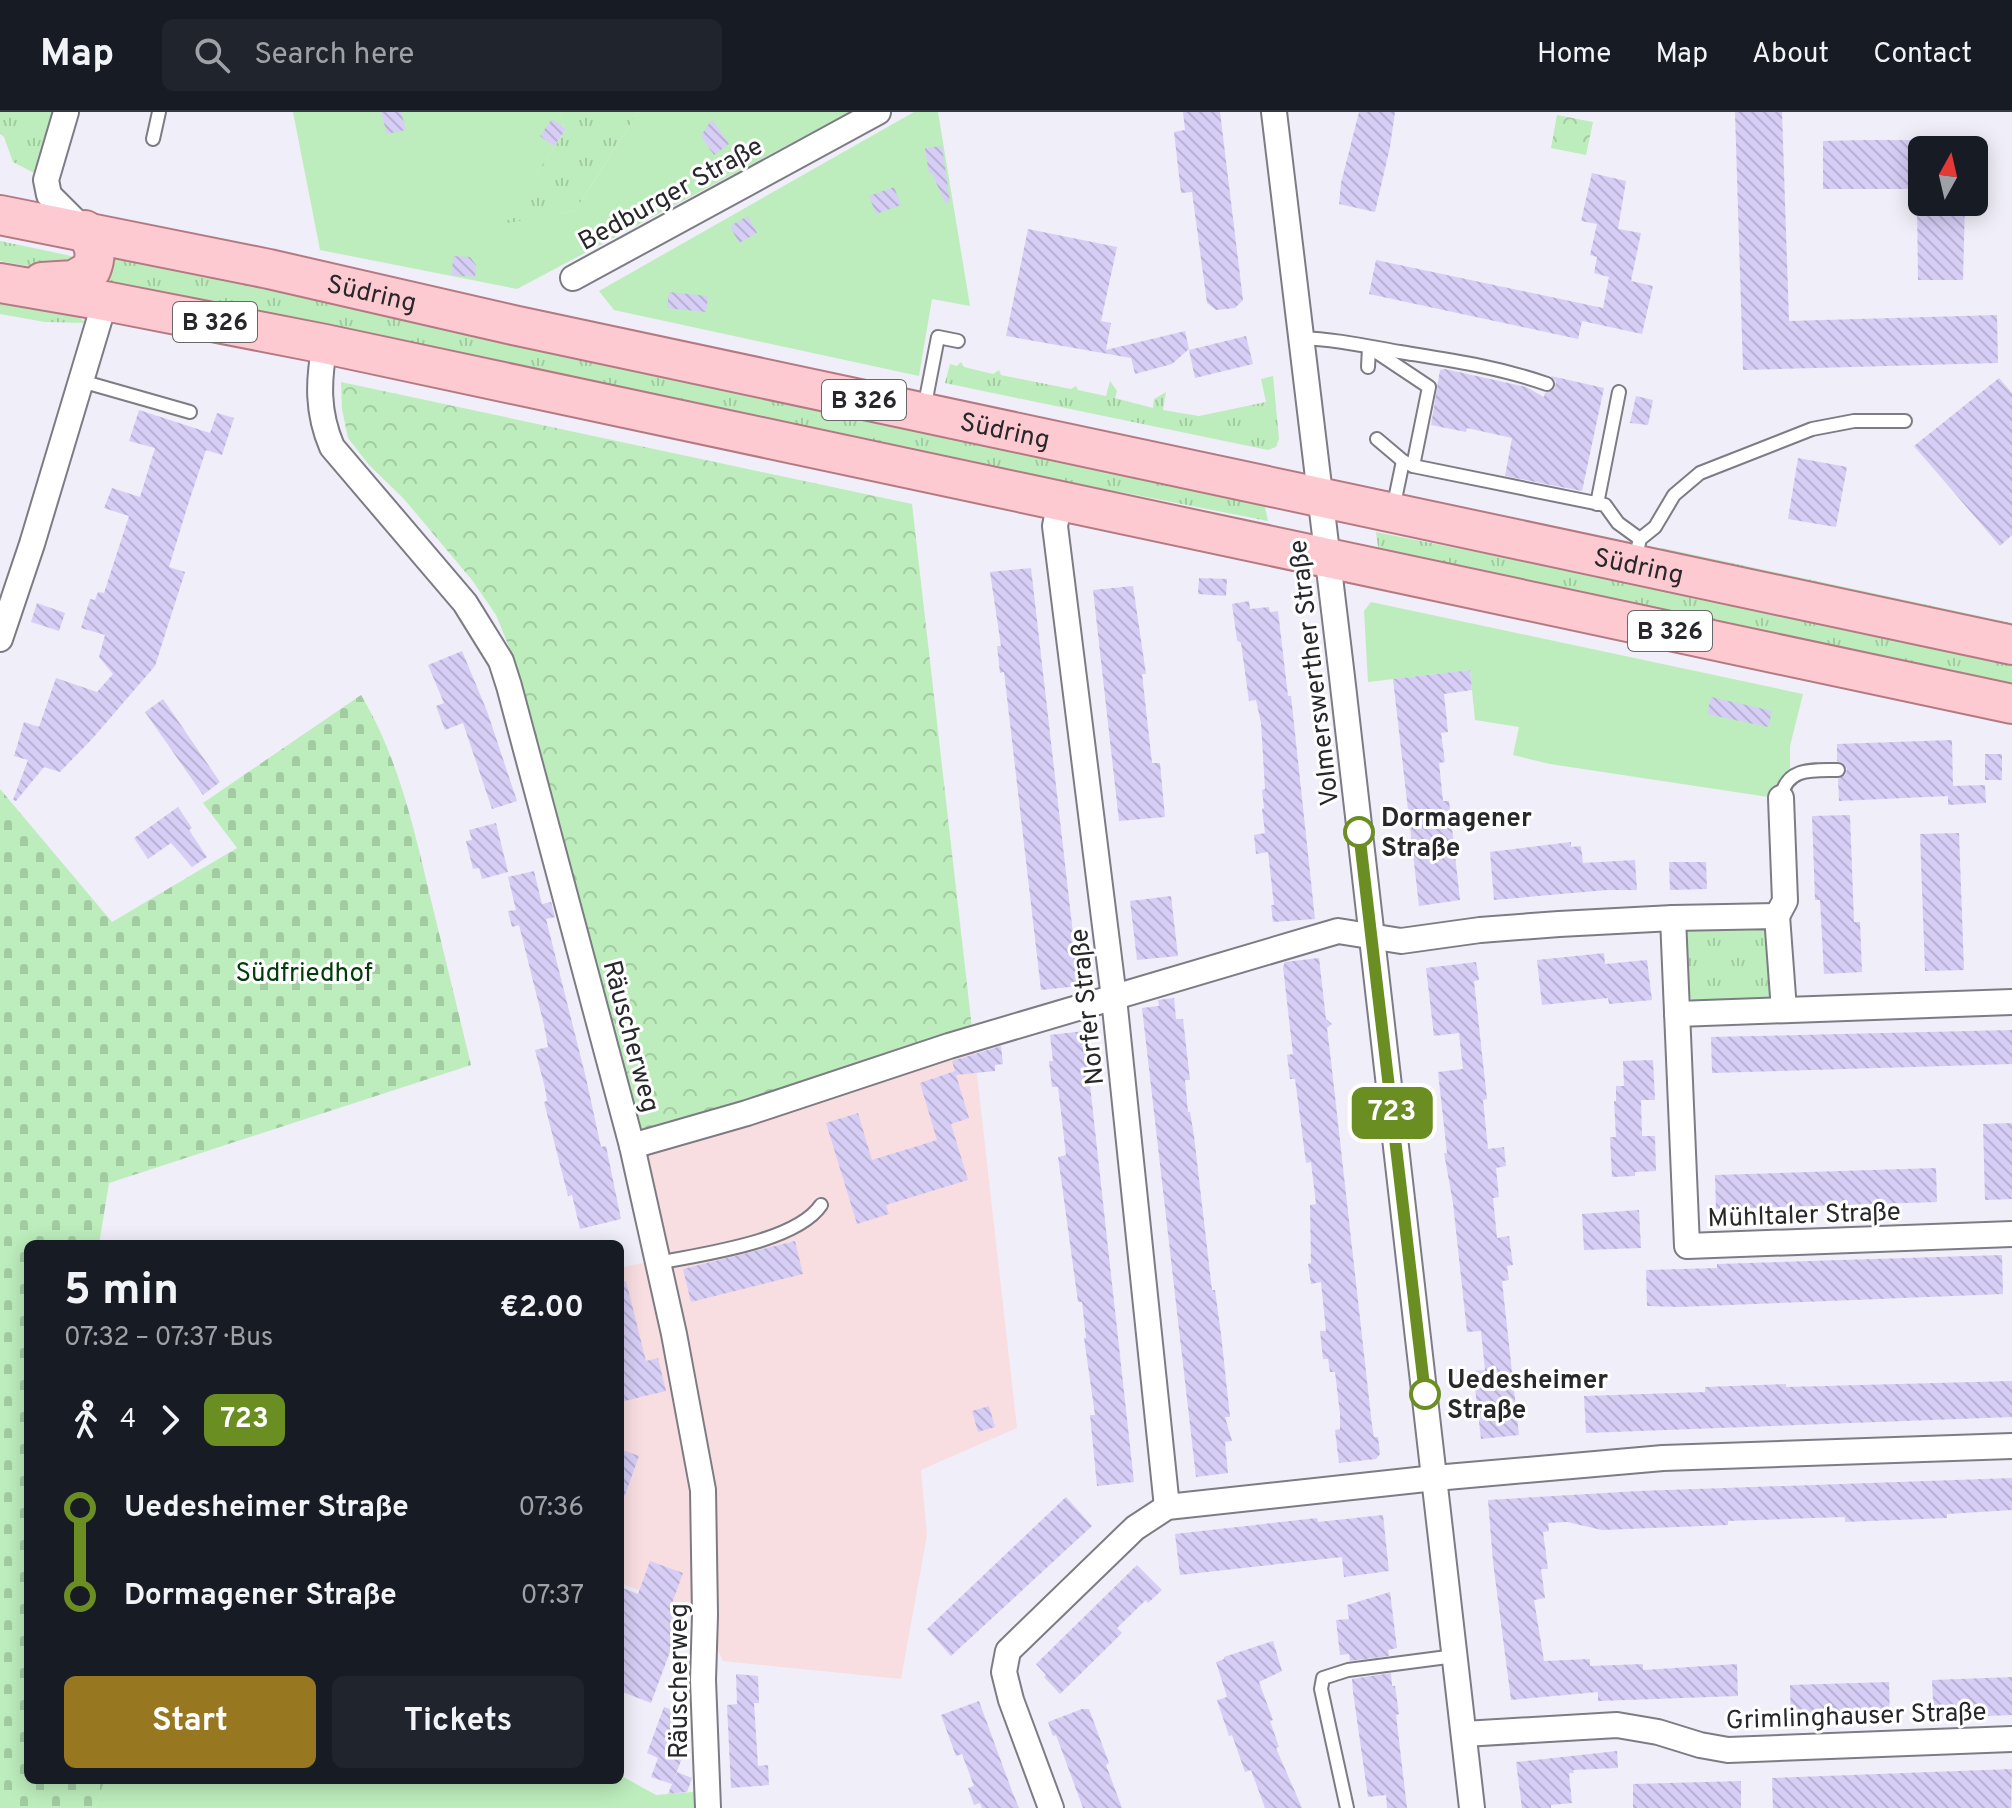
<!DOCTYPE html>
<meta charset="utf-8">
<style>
:root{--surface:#171b24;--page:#20242c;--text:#f1f3f6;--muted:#9ea1a6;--line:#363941;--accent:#97771f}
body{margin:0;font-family:Overpass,sans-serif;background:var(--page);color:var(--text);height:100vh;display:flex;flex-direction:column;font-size:30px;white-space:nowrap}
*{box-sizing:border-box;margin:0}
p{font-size:26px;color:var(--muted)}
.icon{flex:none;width:44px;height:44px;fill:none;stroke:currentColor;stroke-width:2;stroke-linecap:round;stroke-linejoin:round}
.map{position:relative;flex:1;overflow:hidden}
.details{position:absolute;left:24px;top:1128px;width:600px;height:544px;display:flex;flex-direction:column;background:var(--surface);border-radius:12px;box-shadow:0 4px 20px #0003}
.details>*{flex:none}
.badge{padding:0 16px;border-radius:12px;font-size:28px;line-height:52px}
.needle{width:52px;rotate:8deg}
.tools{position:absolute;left:1908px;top:24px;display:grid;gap:16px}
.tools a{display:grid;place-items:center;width:80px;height:80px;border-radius:12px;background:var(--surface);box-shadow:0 4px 20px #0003;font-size:40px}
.map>.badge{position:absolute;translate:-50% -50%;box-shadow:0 0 0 4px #fff}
.legs{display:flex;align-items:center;gap:12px;height:88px;padding:0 40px;font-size:26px}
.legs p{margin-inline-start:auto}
.headline{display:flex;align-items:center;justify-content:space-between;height:136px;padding:0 40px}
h1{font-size:44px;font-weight:700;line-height:60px}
.cta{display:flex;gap:16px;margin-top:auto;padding:16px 40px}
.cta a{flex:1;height:92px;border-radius:12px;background:var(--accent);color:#fff;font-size:32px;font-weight:700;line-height:92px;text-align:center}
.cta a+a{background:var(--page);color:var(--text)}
ul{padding:0 40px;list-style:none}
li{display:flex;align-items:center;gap:28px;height:88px;font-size:30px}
li i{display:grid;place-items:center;width:12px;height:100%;margin:0 10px;background:currentColor}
li i::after{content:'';width:20px;height:20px;margin:-10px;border:6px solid;border-radius:50%;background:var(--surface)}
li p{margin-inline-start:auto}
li:first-child i{background:linear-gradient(#0000 50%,currentColor 0)}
li:last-child i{background:linear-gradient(currentColor 50%,#0000 0)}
header{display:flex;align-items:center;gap:48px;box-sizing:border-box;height:112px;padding:0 40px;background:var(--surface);border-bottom:2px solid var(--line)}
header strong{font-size:38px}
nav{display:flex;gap:44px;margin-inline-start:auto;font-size:28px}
.search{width:560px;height:72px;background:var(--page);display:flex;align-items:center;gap:20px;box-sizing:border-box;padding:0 28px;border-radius:12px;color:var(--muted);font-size:30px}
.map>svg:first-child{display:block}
.education{fill:#f9dee1}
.grass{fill:url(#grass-tufts)}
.cemetery{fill:url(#cemetery-stones)}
.park{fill:url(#park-crowns)}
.garden{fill:#bdedbc}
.building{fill:url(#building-back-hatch)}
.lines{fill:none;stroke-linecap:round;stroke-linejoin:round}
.lane-casing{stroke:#7d7b84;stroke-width:16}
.street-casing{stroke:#7d7b84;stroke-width:28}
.primary-casing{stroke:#b37a83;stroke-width:42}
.lane{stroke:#fff;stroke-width:12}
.street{stroke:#fff;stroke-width:24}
.primary{stroke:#fecad1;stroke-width:38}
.line-1-casing{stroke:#fff;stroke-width:18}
.line-1{stroke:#6b8e23;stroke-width:12}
.stop-1-dot{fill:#fff;stroke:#6b8e23;stroke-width:4}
.labels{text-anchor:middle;stroke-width:6;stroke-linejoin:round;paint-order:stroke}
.shield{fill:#fff;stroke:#68686b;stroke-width:2}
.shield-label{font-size:24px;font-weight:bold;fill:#28272b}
.street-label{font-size:26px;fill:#28272b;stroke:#fff}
.stop-label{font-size:26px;font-weight:bold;fill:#28272b;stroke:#fff;text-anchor:start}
.park-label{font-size:26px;fill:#013c09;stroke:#fff}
</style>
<header>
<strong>Map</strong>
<div class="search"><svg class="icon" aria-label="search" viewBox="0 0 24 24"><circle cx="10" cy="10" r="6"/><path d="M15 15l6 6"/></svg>Search here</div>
<nav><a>Home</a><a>Map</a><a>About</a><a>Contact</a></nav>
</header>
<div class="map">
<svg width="2012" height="1696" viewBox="0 0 2012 1696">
<defs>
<pattern id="grass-tufts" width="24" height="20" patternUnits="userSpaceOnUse" patternTransform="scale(2)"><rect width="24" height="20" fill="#bdedbc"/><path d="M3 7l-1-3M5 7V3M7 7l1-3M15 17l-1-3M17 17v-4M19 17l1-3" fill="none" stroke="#a2cba2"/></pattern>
<pattern id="cemetery-stones" width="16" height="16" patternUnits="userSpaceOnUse" patternTransform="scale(2)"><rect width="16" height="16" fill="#bdedbc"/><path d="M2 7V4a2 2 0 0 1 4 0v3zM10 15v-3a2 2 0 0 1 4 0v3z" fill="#a2cba2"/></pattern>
<pattern id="park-crowns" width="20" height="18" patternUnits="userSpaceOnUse" patternTransform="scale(2)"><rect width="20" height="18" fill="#bdedbc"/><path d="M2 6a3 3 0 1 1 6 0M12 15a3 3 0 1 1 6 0" fill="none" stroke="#a2cba2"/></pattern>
<pattern id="building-back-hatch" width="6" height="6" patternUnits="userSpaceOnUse" patternTransform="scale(2)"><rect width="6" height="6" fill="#d7cef6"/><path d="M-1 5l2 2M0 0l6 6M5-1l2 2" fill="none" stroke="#b9b1d3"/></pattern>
</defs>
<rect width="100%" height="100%" fill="#f0eef8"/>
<!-- education -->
<polygon class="education" points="974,936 1017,1316 921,1358 927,1423 901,1567 723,1549 699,1501 620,1471 620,1156 647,1150 643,1057 650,1037"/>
<!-- grass -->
<g class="grass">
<polygon points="0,0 58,0 38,63 13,50 4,25 0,22"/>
<polygon points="560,0 638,0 575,99 501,113 565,19"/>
<polygon points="0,129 67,143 77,146 61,160 0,149"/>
<polygon points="108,142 1263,386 1268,409 1121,380 1056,373 95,169"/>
<polygon points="0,190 78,205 87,211 45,210 0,202"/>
<polygon points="961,250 964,255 993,262 999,258 1001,263 1071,277 1076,274 1078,278 1106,284 1110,269 1117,279 1115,286 1153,296 1154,287 1166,280 1163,298 1199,304 1266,290 1261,267 1273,264 1279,327 1276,335 1268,338 945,271 950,252 957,254"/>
<polygon points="1376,420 1521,449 1582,456 2012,546 2012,576 1379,442"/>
<polygon points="1662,436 2012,511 2012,517 1661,442"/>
<polygon points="1762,810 1773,819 1775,879 1764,889 1697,891 1685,882 1684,822 1692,812"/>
</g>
<!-- cemetery -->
<path class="cemetery" d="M361,583C397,643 413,712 429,780C443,837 457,895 471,953L109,1071L99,1132H28V1668H105L95,1696H0V677L112,810L237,736L203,691Z"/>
<!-- park -->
<g class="park">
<polygon points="1557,3 1593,10 1586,43 1551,36"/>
<polygon points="341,270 912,392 973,925 642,1020 513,545 496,503 472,468 404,387 369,353 348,326 342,297"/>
</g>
<!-- garden -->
<g class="garden">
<polygon points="293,0 560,0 565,19 502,112 575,99 638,0 850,0 517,177 320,138"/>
<polygon points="914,0 938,0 970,194 932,187 919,264 614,198 599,179"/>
<polygon points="1371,490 1803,582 1790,634 1790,656 1777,672 1775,686 1550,652 1513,643 1519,615 1475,608 1470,558 1368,570 1364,499"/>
<polygon points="620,1663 656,1683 705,1679 706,1696 95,1696 105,1668 620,1668"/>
</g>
<!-- building -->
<g class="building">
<polygon points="381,0 401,0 406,18 387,22"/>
<polygon points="1183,0 1220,0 1243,188 1235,196 1216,198 1207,191 1192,80 1181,81 1174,20 1185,18"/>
<polygon points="1359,0 1395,0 1390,35 1375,100 1339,92 1341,71"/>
<polygon points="1735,0 1782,0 1789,209 1997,203 1998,251 1743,258"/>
<polygon points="552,7 566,17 554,34 540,24"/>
<polygon points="712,7 729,32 714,43 701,24"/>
<polygon points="1868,28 1922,28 1922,77 1823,77 1823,29"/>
<polygon points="942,34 950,90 945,91 932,61 929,62 925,36"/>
<polygon points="1592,61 1626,69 1618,117 1641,121 1631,169 1653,174 1642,222 1582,209 1578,227 1369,182 1376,148 1603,196 1609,165 1594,161 1597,145 1590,143 1597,112 1581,109"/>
<polygon points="894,75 901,93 876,102 869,84"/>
<polygon points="1917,90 1965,90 1963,168 1918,168"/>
<polygon points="748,104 757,121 739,131 730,114"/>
<polygon points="1028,117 1117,135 1101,209 1111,211 1106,238 1185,219 1189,237 1172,252 1135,262 1131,246 1006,224"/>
<polygon points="453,144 470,145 476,153 475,165 452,163"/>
<polygon points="669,180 708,184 706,200 667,196"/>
<polygon points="1246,224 1253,252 1195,266 1189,238"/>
<polygon points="1445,257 1526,275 1544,285 1545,281 1555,276 1556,269 1551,264 1604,276 1582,379 1505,364 1512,326 1467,316 1466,320 1431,313 1440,258"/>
<polygon points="1999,266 2012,281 2012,423 2000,434 1914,334"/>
<polygon points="1636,284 1653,288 1648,313 1630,311"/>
<polygon points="139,298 210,321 217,301 234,306 222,343 206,338 186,399 169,455 185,460 155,554 92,627 60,660 44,655 16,689 13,688 28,648 14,644 24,610 39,615 56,566 97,580 113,562 99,545 105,523 81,516 90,487 95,488 98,480 104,481 129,404 104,396 112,376 140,385 155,336 129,329"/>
<polygon points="1798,346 1847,355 1836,415 1788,407"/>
<polygon points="1031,456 1079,874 1041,878 1004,560 1000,561 997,534 1001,534 990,460"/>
<polygon points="1199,466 1227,467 1226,484 1198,482"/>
<polygon points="1133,474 1146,562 1142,562 1152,651 1160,651 1165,705 1119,709 1093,478"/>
<polygon points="1249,489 1250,497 1269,495 1270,500 1278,499 1288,584 1291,584 1315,807 1273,810 1271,793 1274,793 1268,740 1256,742 1254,723 1265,721 1262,697 1264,696 1262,678 1265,677 1261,611 1256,588 1249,589 1241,531 1237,528 1232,492"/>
<polygon points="37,491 65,501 59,519 31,510"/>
<polygon points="462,539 487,599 517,689 492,697 463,611 445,618 436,594 444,591 428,553"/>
<polygon points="1470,558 1472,578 1444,582 1448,620 1441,621 1445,650 1439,651 1443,689 1449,689 1460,788 1419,794 1393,567"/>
<polygon points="1711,585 1772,599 1768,615 1707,602"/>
<polygon points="163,587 220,670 203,683 145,600"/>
<polygon points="1952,628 1953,674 1985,673 1986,691 1948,693 1948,684 1839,689 1838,667 1845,663 1847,657 1843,651 1837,649 1837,632"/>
<rect x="1985" y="642" width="17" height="26"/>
<polygon points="178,695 192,716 189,718 207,745 192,755 171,731 148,747 134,726"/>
<polygon points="1850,703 1854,810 1860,810 1862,860 1824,862 1820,788 1815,788 1812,704"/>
<polygon points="496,711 508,760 482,767 479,756 473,757 466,729 472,728 469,718"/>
<polygon points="1959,721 1964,858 1925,859 1920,722"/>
<polygon points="1571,730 1571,735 1581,734 1583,751 1635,748 1637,778 1607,778 1494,788 1490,740"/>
<polygon points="1669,750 1706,750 1707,777 1670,778"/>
<polygon points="534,759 542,792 551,790 555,805 546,807 586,966 601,1035 606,1034 621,1107 580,1117 572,1083 568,1084 544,990 547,989 545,976 535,938 548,935 544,913 519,813 512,815 508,799 516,798 508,765"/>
<polygon points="1171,784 1178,844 1137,848 1130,789"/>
<polygon points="1604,841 1605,852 1647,848 1652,888 1609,892 1608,886 1542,893 1537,848"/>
<polygon points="1319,846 1326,907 1332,912 1327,916 1331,949 1372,1313 1374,1325 1378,1325 1380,1342 1376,1347 1339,1351 1335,1318 1340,1317 1340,1302 1335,1260 1330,1260 1328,1247 1323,1247 1320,1219 1326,1219 1321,1170 1311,1172 1308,1152 1311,1151 1310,1093 1316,1092 1311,1050 1306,1051 1295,967 1290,967 1287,943 1293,942 1283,855 1285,850"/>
<polygon points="1476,850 1479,868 1474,869 1487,987 1483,988 1488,1037 1504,1035 1506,1054 1496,1056 1499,1085 1493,1086 1497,1126 1509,1124 1513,1153 1507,1154 1509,1168 1502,1169 1519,1323 1481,1327 1473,1259 1485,1258 1481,1219 1467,1220 1453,1091 1444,1041 1447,1041 1438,960 1463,957 1459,921 1434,924 1426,856"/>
<polygon points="1174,886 1176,907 1183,907 1190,968 1185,968 1188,1000 1190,1000 1194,1024 1212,1178 1215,1178 1221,1222 1230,1305 1225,1305 1232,1329 1225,1330 1228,1361 1196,1365 1142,896 1159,894 1158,888"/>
<polygon points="2012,918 2012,952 1712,961 1711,925"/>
<polygon points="1084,919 1134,1370 1097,1374 1090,1303 1095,1303 1084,1226 1086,1226 1082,1190 1078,1190 1061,1066 1058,1045 1066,1043 1058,975 1052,975 1049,949 1053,949 1050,923"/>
<polygon points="1001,934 1003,952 995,953 995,959 956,963 969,1006 951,1012 968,1068 886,1093 889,1102 857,1112 826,1011 858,1001 872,1048 937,1028 920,971 955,959 952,949"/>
<polygon points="1653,948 1655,988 1641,988 1642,1024 1655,1024 1656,1059 1635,1060 1635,1064 1612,1065 1610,1025 1616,1025 1614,989 1616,989 1616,974 1624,974 1623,949"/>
<polygon points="2012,1011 2012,1087 1985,1088 1983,1012"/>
<polygon points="1936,1056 1937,1090 1716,1097 1715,1063"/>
<polygon points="1639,1098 1641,1136 1584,1138 1582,1102"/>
<polygon points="795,1129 803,1162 691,1190 683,1157"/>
<polygon points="2002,1143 2003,1182 1679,1195 1647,1194 1646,1158 1717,1156 1717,1152"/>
<polygon points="626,1169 646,1249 658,1246 666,1279 620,1290 620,1170"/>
<polygon points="2012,1269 2012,1305 1586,1321 1584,1284 1705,1280 1705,1275 1786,1272 1786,1275"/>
<polygon points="989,1294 995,1315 978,1320 972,1299"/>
<polygon points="620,1337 639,1344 622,1391 620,1390"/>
<polygon points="2012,1366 2012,1398 1947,1402 1947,1406 1845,1410 1845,1405 1728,1409 1728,1413 1602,1418 1567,1410 1548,1411 1549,1419 1543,1420 1548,1457 1541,1457 1545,1486 1534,1488 1544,1549 1590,1547 1590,1554 1643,1552 1643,1558 1737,1552 1738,1584 1598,1589 1598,1580 1511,1588 1493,1450 1488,1388 1639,1379"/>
<polygon points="1066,1385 1092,1414 951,1544 927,1517"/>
<polygon points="1383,1403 1389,1459 1344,1465 1342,1445 1180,1463 1175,1422 1317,1406 1318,1410"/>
<polygon points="650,1449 683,1461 670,1497 684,1502 651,1591 620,1579 620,1475 638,1482"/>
<polygon points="1137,1453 1162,1478 1148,1491 1146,1488 1117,1516 1122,1521 1060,1582 1044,1565 1046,1563 1036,1552"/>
<polygon points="1390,1480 1397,1536 1388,1538 1389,1544 1350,1549 1349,1542 1340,1543 1336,1508 1349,1507 1347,1493"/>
<polygon points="1273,1529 1282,1559 1259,1570 1273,1608 1270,1609 1279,1635 1276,1636 1302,1696 1265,1696 1251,1658 1245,1660 1232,1623 1229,1624 1217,1588 1227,1585 1216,1550 1224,1547 1224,1545"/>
<polygon points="1391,1561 1392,1574 1395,1574 1399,1602 1396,1603 1407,1696 1387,1696 1386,1683 1368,1685 1353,1580 1352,1567"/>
<polygon points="736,1562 758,1564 759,1591 754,1591 758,1654 768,1653 769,1673 731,1676 727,1593 737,1592"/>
<polygon points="2012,1565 2012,1603 1934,1606 1932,1568"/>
<polygon points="1889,1570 1890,1609 1791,1612 1790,1573"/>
<polygon points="979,1589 1012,1679 1019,1696 982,1696 980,1691 974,1693 968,1676 974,1674 962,1642 956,1644 941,1603"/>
<polygon points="664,1595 681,1601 675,1616 681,1619 673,1642 682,1646 672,1672 651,1665 658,1646 647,1641"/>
<polygon points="1082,1597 1089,1597 1109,1651 1106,1653 1122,1696 1083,1696 1056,1623 1053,1624 1048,1610"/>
<polygon points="1617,1639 1618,1656 1573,1658 1574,1661 1569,1661 1572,1691 1551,1693 1551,1696 1522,1696 1516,1650"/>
<polygon points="2012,1657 2011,1696 1773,1696 1772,1666"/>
<polygon points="677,1660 692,1666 687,1680 668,1682"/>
<polygon points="1741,1669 1741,1696 1633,1696 1633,1672"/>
</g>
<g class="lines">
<!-- lane casing -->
<g class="lane-casing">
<g id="lane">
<polyline points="153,27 159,0"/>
<path d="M1300,226C1334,227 1366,234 1400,240C1449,248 1499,255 1547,272"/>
<polyline points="1372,237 1429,275 1413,354"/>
<polyline points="1368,255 1369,235"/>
<polyline points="81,269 190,300"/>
<polyline points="924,297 938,225 958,229"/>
<polyline points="1377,327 1403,349 1413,354 1605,393 1618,411 1640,427"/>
<polyline points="1597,392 1619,280"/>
<polyline points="1393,397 1403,349"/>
<polyline points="1635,447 1640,427 1655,415 1674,383 1700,361 1812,317 1854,309 1905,309"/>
<path d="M1781,686C1786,655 1813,658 1838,658"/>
<path d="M658,1151C702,1142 796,1130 821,1093"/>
<polyline points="1347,1696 1321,1577 1323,1566 1348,1558 1455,1544"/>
</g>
</g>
<!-- street casing -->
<g class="street-casing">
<g id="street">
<polyline points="66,0 46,68 49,83 83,117"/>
<polyline points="1274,0 1342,565 1472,1696"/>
<polyline points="573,166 878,0"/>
<path d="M325,232C318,269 317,300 332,335L465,491L501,549L509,574L632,1034L674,1222L703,1378L705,1503L703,1568L708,1696"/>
<polyline points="1060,389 1055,414 1114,886 1167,1395"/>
<polyline points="0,527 32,432 105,189"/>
<polyline points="1777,804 1785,789 1781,686"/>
<polyline points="1673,806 1687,1134 2012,1122"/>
<polyline points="1677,902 2012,890"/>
<polyline points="632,1034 747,1001 949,934 1338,819 1401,829 1480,818 1559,812 1673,806 1777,804 1784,898"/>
<polyline points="1464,1622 1617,1613 1658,1620 1700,1633 1728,1638 2012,1627"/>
<polyline points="1051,1696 1011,1588 1004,1560 1008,1539 1135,1416 1167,1395 1435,1366 1663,1346 2012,1334"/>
</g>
</g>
<!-- primary casing -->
<g class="primary-casing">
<g id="primary">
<path id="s1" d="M0,103L269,157L513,213L2012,533"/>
<path d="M42,170L74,168L91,158C98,141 94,133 85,118"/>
<polyline points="0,171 105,189 325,232 2012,592"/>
</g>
</g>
<!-- lane -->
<use href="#lane" class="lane"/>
<!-- street -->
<use href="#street" class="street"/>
<!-- primary -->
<use href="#primary" class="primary"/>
</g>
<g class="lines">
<!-- line-1 casing -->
<g class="line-1-casing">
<polyline id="line-1" points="1359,720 1425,1282"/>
</g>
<!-- line-1 -->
<use href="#line-1" class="line-1"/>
</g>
<!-- markers -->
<g class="stop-1-dot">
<circle cx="1359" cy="720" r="14"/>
<circle cx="1425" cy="1282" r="14"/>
</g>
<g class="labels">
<!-- shield labels -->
<g class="shield">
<rect x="173" y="190" width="84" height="40" rx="6"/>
<rect x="822" y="268" width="84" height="40" rx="6"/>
<rect x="1628" y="499" width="84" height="40" rx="6"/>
</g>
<g class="shield-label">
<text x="215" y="218">B 326</text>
<text x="864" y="296">B 326</text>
<text x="1670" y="527">B 326</text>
</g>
<!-- street labels -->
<g class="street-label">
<text transform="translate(670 81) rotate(-29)" y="9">Bedburger Straße</text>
<text dy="9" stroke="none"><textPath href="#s1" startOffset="380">Südring</textPath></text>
<text dy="9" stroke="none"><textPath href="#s1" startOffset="1028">Südring</textPath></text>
<text dy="9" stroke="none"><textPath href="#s1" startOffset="1676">Südring</textPath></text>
<text transform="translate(1313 561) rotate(-97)" y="9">Volmerswerther Straße</text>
<text transform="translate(1086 895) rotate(-96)" y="9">Norfer Straße</text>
<text transform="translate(632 924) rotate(75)" y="9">Räuscherweg</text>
<text transform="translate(1804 1102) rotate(-2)" y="9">Mühltaler Straße</text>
<text transform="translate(678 1569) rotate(-90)" y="9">Räuscherweg</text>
<text transform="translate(1856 1603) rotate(-2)" y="9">Grimlinghauser Straße</text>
</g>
<!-- stop labels -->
<g class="stop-label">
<text x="1381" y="714">Dormagener<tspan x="1381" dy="30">Straße</tspan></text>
<text x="1447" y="1276">Uedesheimer<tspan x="1447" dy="30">Straße</tspan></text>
</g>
<!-- park labels -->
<g class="park-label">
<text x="304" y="869">Südfriedhof</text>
</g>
</g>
</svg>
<div class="tools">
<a><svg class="needle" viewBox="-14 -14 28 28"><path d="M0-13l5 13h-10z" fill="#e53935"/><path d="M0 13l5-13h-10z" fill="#9ea1a6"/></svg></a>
</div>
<b class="badge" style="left:1392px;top:1001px;background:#6b8e23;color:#fff">723</b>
<section class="details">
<div class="headline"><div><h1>5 min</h1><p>07:32 – 07:37 · Bus</p></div><b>€2.00</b></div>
<div class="legs"><svg class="icon" aria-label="walk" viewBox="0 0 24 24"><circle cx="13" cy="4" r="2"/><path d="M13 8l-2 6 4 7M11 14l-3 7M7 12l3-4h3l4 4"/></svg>4<svg class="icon" aria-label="forward" viewBox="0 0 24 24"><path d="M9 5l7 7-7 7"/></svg><b class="badge" style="background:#6b8e23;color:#fff">723</b></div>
<ul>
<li><i style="color:#6b8e23"></i><b>Uedesheimer Straße</b><p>07:36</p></li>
<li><i style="color:#6b8e23"></i><b>Dormagener Straße</b><p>07:37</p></li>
</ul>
<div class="cta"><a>Start</a><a>Tickets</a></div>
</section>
</div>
